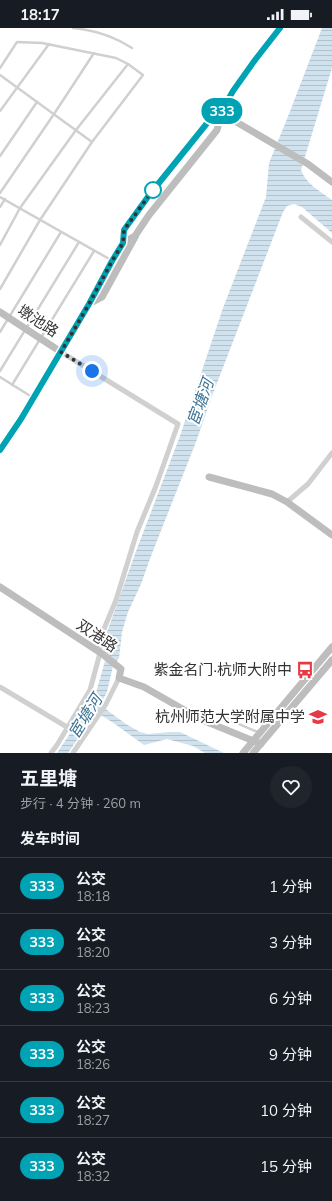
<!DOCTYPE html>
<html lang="zh">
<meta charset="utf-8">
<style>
:root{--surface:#171b24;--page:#20242c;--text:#f1f3f6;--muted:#9ea1a6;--line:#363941}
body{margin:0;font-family:Mulish,"Noto Sans SC",sans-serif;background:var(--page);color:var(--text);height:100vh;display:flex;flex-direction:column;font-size:15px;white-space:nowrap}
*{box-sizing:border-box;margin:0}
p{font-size:13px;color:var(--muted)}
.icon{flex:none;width:22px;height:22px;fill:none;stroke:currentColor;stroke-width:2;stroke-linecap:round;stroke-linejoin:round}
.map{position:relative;height:725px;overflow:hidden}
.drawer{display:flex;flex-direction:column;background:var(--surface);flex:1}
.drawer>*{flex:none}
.badge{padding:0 8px;border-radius:13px;font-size:14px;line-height:26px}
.you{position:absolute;width:20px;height:20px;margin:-10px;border:3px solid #fff;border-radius:50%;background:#1a73e8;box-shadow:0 0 0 6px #1a73e833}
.map>.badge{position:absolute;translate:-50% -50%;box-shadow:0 0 0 2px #fff}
h2{padding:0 20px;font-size:15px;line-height:36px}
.round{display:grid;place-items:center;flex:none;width:42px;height:42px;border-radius:21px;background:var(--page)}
.summary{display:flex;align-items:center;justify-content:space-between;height:68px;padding:0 20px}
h1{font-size:19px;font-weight:700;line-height:30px}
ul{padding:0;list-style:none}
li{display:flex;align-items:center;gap:12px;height:56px;padding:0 20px;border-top:1px solid var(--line)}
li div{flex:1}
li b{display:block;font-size:15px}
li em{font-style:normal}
li .badge{min-width:44px;font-weight:700;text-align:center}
.status{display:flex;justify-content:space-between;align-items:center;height:28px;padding:0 20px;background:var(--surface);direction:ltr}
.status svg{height:11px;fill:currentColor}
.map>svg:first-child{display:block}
.water{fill:url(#water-rules)}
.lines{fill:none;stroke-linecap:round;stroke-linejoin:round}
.lane{stroke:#d0d0d0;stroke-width:2.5}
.street{stroke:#d0d0d0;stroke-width:5}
.secondary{stroke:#bdbdbd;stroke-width:7}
.line-casing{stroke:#fff;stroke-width:9}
.line{stroke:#00a3b4;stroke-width:6}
.walk{stroke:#333;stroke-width:4;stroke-dasharray:0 7.2}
.stop-dot{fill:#fff;stroke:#00a3b4;stroke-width:2}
.labels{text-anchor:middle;stroke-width:4;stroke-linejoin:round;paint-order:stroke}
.street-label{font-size:15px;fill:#333;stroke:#fff}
.poi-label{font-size:15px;fill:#333;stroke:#fff;text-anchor:end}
.water-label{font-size:16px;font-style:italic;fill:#3f7597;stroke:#fff}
</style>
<div class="status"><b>18:17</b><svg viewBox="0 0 49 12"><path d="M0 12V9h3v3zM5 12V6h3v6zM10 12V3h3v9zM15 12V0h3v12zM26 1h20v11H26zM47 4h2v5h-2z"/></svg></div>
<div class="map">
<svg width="332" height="725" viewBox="0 0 332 725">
<defs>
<pattern id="water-rules" width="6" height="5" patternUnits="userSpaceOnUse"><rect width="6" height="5" fill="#cfe2ee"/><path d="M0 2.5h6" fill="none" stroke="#b2c2cd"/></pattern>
</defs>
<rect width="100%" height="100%" fill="#fff"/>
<!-- water -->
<path class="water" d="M322,0H332V40L301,142C306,156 320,163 332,172V205L302,179L294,176L287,178L283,184L212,368L196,414L151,528L141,556L128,584L122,604L119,630L113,638L107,664L100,677L126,696L140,704L148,706L170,704H180L224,725H205L193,718L167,711L144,717L112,694L96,684L68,725H57L95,668L105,633L104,624L106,607L135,526L180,408L223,280L266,169L269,135L289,86Z"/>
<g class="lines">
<!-- lane -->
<g class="lane">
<path d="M73,0C94,2 115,9 132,20"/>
<polyline points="0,40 17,14 42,15 116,30 128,36 143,47 92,114 40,192 0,261"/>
<polyline points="0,47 92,114"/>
<polyline points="0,83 49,16"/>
<polyline points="0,128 37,74"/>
<polyline points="0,165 54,86 94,25"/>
<polyline points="0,169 111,232"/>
<polyline points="0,179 5,171"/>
<polyline points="0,217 20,180 76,102 128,36"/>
<polyline points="0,304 61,204"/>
<polyline points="0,343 79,214"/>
<polyline points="0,349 32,369"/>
<polyline points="12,357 94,223"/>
<polyline points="205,692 209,683 260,705"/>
</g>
<!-- street -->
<g class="street">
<polyline points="301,189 332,214"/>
<polyline points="287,474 308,456 332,425"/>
<polyline points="0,659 67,699"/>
<polyline points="51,725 57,717 90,662 100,625 99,617 101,608 116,572 137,504 156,458 178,396 61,324"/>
<polyline points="73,725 106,676 119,650"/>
</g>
<!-- secondary -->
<g class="secondary">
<polyline points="221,85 308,136 332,154"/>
<path d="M123,215L135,208L149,187L217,102C219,96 219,89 222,84C235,52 261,28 280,0"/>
<polyline points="89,276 102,269 135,209"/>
<polyline points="0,284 61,324"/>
<polyline points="0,422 21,391 89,276 112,233 123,215 124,202 151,165 208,95 221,85"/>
<polyline points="209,449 272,466 287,474 332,507"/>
<polyline points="0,559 101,625 121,641 119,650 144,659 200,691 261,716"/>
<polyline points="243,725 332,619"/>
<polyline points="253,725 332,632"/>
</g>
</g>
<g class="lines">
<!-- line casing -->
<g class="line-casing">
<polyline id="line" points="0,422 21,391 89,276 112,233 123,215 124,202 150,166 208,94 221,84 233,63 255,32 280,0"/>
</g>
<!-- line -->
<use href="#line" class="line"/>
<!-- walk -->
<polyline class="walk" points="92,343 61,324 89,276 112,233 123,215 124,202 153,162"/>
</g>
<!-- icons -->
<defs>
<g id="bus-bare" transform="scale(1.38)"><path d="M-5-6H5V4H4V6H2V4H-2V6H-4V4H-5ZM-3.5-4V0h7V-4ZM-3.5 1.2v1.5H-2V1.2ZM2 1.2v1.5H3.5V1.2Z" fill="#e63946" stroke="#fff" stroke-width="2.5" paint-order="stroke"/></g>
<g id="school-bare" transform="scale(1.38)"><path d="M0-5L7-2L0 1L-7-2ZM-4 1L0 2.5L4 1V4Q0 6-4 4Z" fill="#e63946" stroke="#fff" stroke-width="2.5" paint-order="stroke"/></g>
</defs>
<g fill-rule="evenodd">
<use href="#bus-bare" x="305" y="642"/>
<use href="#school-bare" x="318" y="689"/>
</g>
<!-- markers -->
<circle class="stop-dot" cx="153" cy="162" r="8"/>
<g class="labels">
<!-- street labels -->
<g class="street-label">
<text transform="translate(38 293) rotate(33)" y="5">墩池路</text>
<text transform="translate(97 608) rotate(34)" y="5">双港路</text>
</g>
<!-- poi labels -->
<g class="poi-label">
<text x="292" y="647">紫金名门·杭师大附中</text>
<text x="305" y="694">杭州师范大学附属中学</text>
</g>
<!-- water labels -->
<g class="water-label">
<text transform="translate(200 374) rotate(-70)" y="6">宦塘河</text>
<text transform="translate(85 688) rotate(-58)" y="6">宦塘河</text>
</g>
</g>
</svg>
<div class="you" style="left:92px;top:343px"></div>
<b class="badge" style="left:222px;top:83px;background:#00a3b4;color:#fff">333</b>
</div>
<section class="drawer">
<div class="summary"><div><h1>五里塘</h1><p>步行 · 4 分钟 · 260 m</p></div><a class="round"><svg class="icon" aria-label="heart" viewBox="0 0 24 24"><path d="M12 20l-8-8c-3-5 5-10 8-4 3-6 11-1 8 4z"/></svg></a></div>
<h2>发车时间</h2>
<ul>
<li><span class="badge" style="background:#00a3b4;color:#fff">333</span><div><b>公交</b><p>18:18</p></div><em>1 分钟</em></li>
<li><span class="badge" style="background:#00a3b4;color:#fff">333</span><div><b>公交</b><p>18:20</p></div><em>3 分钟</em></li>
<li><span class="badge" style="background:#00a3b4;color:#fff">333</span><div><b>公交</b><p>18:23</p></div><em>6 分钟</em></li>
<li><span class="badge" style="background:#00a3b4;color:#fff">333</span><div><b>公交</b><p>18:26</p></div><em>9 分钟</em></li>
<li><span class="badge" style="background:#00a3b4;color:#fff">333</span><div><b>公交</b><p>18:27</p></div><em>10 分钟</em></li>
<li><span class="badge" style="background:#00a3b4;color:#fff">333</span><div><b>公交</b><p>18:32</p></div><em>15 分钟</em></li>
</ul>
</section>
